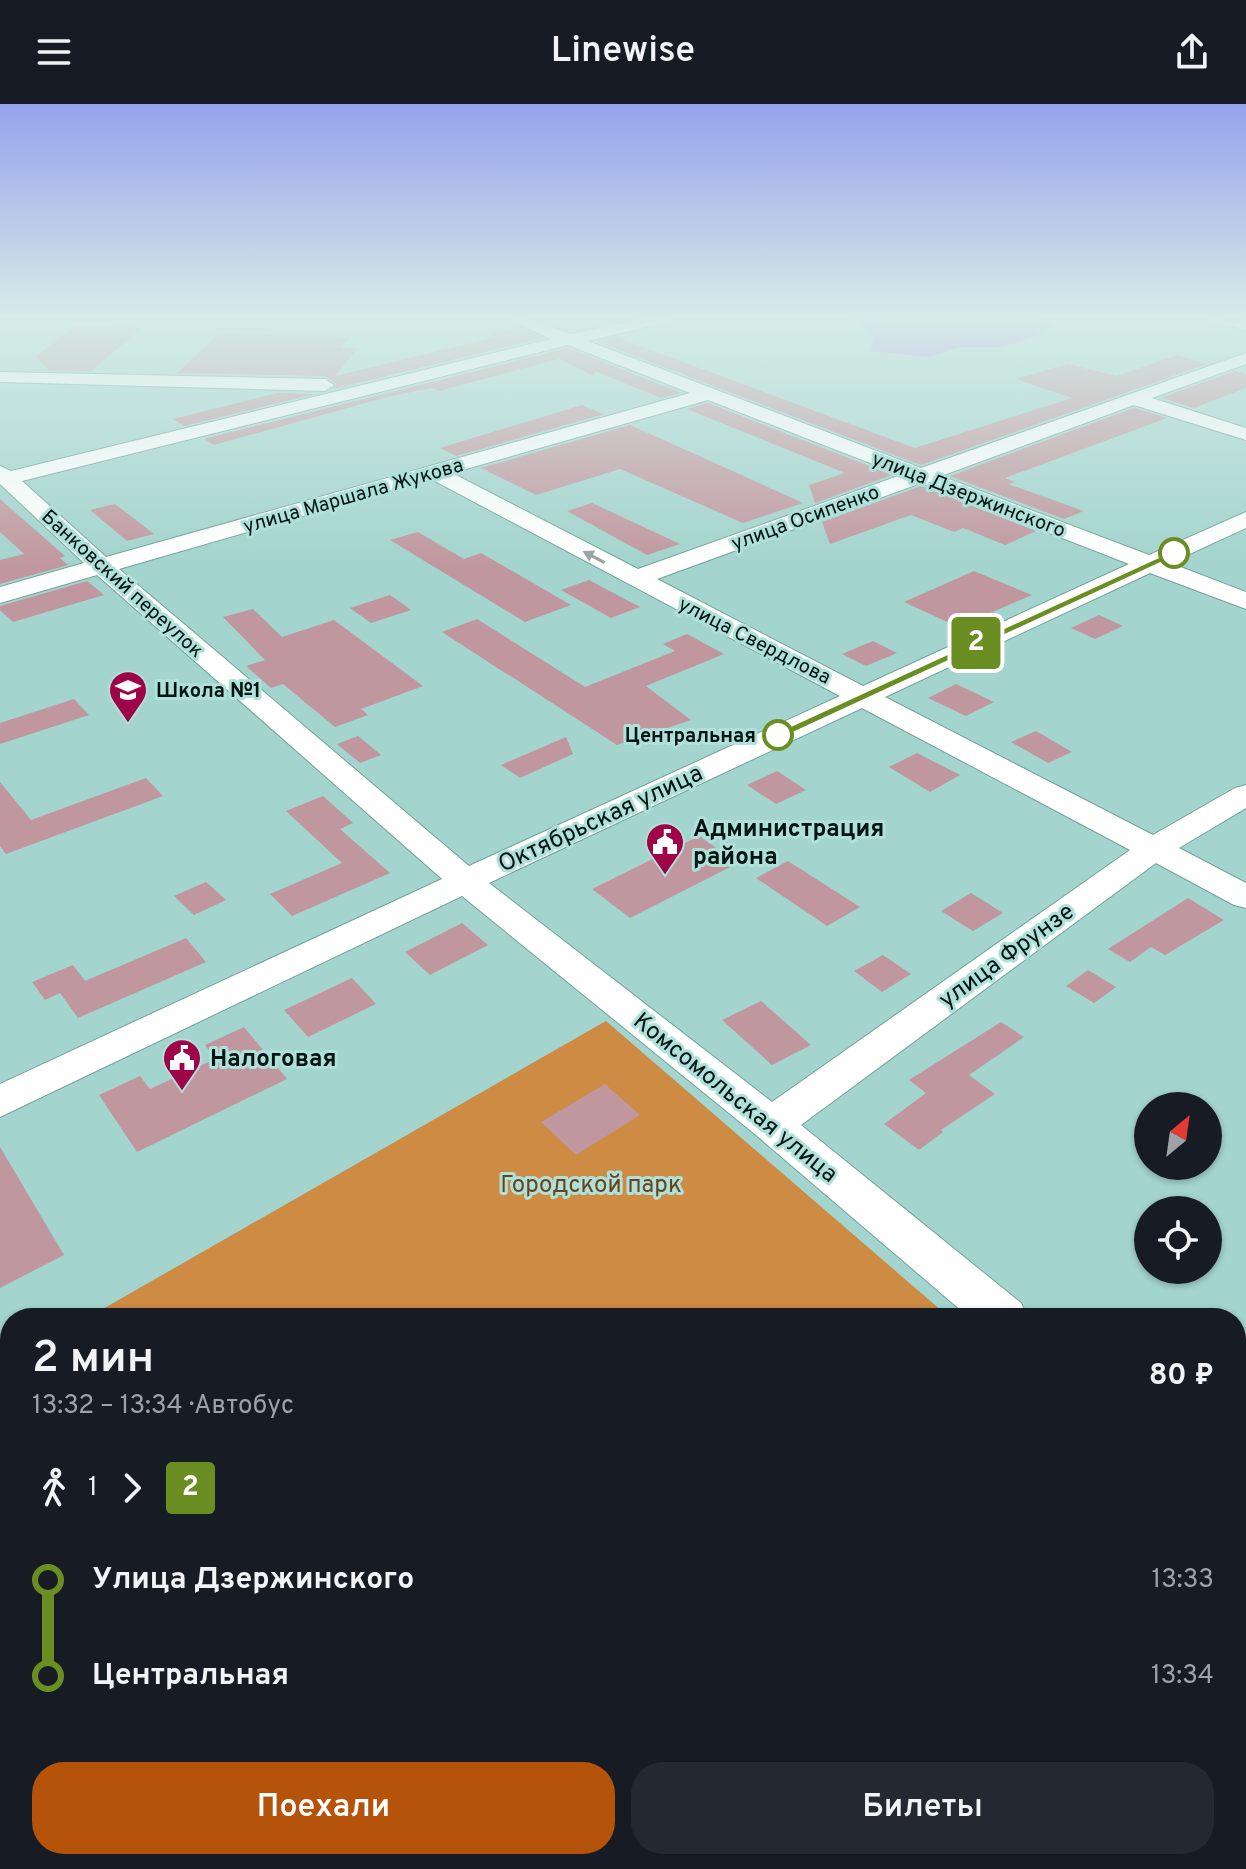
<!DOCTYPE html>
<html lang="ru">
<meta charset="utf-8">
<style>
:root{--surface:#171b24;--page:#242831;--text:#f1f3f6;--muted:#9ea1a6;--accent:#b45309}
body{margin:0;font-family:Overpass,sans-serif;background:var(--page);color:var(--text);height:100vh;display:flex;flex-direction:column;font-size:30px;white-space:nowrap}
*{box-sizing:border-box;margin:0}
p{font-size:26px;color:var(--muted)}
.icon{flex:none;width:44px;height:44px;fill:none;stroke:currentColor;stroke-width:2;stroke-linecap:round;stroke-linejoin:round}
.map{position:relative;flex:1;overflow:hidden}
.drawer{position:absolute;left:0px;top:1204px;width:1246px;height:562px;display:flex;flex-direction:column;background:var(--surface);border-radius:32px 32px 0 0;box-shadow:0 2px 6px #0004}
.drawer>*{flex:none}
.badge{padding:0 16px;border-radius:6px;font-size:28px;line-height:52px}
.needle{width:52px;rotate:29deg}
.controls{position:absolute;left:1134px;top:988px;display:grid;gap:16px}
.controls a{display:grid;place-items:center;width:88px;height:88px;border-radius:50%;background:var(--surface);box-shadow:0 2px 6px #0004;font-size:40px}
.map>.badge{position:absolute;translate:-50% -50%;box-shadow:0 0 0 4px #fff}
.legs{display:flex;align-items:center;gap:12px;height:88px;padding:0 32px;font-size:26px}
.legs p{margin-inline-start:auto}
.head{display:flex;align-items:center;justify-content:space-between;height:136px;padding:0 32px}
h1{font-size:44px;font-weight:600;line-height:60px}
.button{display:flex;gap:16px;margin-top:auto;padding:16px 32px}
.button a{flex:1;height:92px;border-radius:32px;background:var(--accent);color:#fff;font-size:32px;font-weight:600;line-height:92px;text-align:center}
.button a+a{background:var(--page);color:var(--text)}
ul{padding:0 32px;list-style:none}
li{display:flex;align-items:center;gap:28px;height:96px;font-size:30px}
li i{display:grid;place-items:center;width:12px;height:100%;margin:0 10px;background:currentColor}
li i::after{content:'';width:20px;height:20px;margin:-10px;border:6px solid;border-radius:50%;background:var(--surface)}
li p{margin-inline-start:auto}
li:first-child i{background:linear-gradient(#0000 50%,currentColor 0)}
li:last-child i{background:linear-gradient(currentColor 50%,#0000 0)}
header{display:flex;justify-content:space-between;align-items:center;height:104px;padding:0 32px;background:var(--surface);font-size:36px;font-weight:600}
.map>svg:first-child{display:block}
.green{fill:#cd8b44}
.water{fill:#bc87f3}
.building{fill:#c1979f}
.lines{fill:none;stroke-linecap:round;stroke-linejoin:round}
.minor-casing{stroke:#72a29b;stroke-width:2}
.minor{fill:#fff;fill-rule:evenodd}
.oneway{fill:#9aa1a0}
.line-1{fill:#6b8e23;stroke:#fff;stroke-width:2}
.stop-1-dot{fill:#fff;stroke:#6b8e23;stroke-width:4}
.labels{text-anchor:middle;stroke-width:6;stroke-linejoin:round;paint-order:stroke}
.far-street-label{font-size:20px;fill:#031512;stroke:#afe1da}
.far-poi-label{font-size:20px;font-weight:bold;fill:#031512;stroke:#afe1da;text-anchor:start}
.far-stop-label{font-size:20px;font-weight:bold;fill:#031512;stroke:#afe1da;text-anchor:end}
.street-label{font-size:24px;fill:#031512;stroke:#afe1da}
.poi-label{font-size:24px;font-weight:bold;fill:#031512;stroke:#afe1da;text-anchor:start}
.park-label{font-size:24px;fill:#69441b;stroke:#afe1da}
</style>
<header><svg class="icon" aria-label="menu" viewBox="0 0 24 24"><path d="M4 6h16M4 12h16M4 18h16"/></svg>Linewise<svg class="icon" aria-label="share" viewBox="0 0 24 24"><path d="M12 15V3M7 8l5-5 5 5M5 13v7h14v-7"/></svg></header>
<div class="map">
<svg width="1246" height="1765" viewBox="0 0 1246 1765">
<rect width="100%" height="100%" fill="#a3d4cd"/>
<!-- green -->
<g class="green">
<polygon points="606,917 950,1214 87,1214"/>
<polygon points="10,1258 10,1756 1236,1756 1236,1460 1246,1469 1246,1765 0,1765 0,1264"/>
</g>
<!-- water -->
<polygon class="water" points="853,214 1037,214 1053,220 1036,232 1003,243 961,243 928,253 871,247 873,233"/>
<!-- building -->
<g class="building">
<polygon points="76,222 142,224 91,267 49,266 36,252"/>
<polygon points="519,224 542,234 333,285 337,280 325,272 177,269 219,230 350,233 341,244 357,245 335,272 496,233 488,230"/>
<polygon points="616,233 915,344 1072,294 1016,275 1068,260 1117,272 1177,251 1207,260 921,361 598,238"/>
<polygon points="568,244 681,289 661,294 595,267 594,272 559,255 439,287 432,284 387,293 214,341 204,335"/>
<polygon points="1235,267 1246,270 1246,284 1194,304 1161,294"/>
<polygon points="278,289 315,290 184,322 173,315"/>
<polygon points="708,299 892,371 815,399 809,381 845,369 687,305"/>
<polygon points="582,301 604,310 456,352 440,344"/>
<polygon points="1134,304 1167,314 1005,374 1015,378 1008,380 1084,407 1064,415 950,372"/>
<polygon points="630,321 686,346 803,399 743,419 620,365 536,391 481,364"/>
<polygon points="921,382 1036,427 1005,441 963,424 954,428 911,411 830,440 822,418"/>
<polygon points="0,395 65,452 60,454 68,461 0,480 0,456 24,450 0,428"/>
<polygon points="592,399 680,440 647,451 567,407"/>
<polygon points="115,400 154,430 127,437 90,406"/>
<polygon points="418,428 464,455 481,449 571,501 525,518 390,436"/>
<polygon points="974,467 1032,491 958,523 904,498"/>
<polygon points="589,476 640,503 611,514 561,486"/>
<polygon points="87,477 104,491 13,518 0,506 0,502"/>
<polygon points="390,491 411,506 371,519 350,504"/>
<polygon points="253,505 282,533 334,516 423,582 361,605 368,611 335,623 283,580 271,584 246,562 265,556 223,513"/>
<polygon points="1099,511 1123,522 1095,535 1071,524"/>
<polygon points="477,515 585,583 675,547 663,540 687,530 724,550 646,582 691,616 617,641 442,528"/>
<polygon points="873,537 897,549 866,562 842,550"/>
<polygon points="956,580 994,598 966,612 928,594"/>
<polygon points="74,595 89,611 0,640 0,619"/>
<polygon points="1036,627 1072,648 1048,659 1011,638"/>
<polygon points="358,632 381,651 360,659 337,640"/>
<polygon points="566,633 573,650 520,674 501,661"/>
<polygon points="917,649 960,671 930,688 889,663"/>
<polygon points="777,667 806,686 776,700 747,681"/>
<polygon points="146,674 163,692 6,750 0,742 0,678 31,716"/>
<polygon points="323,692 353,719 340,725 390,769 292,812 270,790 342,759 286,707"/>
<polygon points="699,732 738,759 630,814 592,785"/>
<polygon points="788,757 860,803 827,822 756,774"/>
<polygon points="206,778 226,796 194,811 174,792"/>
<polygon points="971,789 1003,809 973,827 941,807"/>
<polygon points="1188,794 1224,816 1165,851 1151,843 1130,858 1108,845"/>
<polygon points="462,819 488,841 430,871 405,848"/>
<polygon points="186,834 206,858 78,914 60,889 45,896 32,878 73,861 85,877"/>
<polygon points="883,851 911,870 882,888 854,867"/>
<polygon points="1088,866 1116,883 1094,899 1066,882"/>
<polygon points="352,874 376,900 308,933 284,906"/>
<polygon points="761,897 811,941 772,961 722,916"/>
<polygon points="1001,918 1024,933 969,971 995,990 941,1026 943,1028 919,1046 884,1020 926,989 909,976"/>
<polygon points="244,923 287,975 137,1048 99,991 140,972 150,985 215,955 205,941"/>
<polygon points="605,980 640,1011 576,1051 541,1018"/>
<polygon points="0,1043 64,1151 0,1184"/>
</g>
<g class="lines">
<!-- minor casing -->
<g class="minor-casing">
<g id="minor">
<path d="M505,214H527L571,230L645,214H673L671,217L588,237L921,364L1246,249V260L1152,294L1246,324V336L1134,301L941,372L1149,451L1246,408V424L1170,459L1246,488V505L1150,469L885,593L1153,731L1235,684L1246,681V704L1179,744L1246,779V804L1234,801L1156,759L801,1021L1021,1199L1028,1214H970L756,1031L462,792L0,1013V980L442,775L97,471L0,499V483L84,459L0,380V362L11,367L551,235ZM568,241L690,289L106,453L22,377ZM708,296L901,371L638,465L452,369ZM431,375L840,592L469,762L119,465ZM921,379L1129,460L863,582L657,475ZM862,604L1130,746L772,998L489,779Z"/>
<polygon points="1210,214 1246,216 1246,226 1212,217"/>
<polygon points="0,268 325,275 334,281 325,287 0,278"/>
<polygon points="1246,1366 1246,1425 1236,1429 1236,1370"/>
</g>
</g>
<!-- minor -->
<use href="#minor" class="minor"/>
</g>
<!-- one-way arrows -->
<defs><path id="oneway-solid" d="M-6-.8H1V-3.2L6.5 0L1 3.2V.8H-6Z" transform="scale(2)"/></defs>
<use class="oneway" href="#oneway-solid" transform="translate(594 453) rotate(-152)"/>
<!-- sky -->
<linearGradient id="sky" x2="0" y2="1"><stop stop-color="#96a2ec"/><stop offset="0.46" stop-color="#d6ece8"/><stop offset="1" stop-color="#d6ece8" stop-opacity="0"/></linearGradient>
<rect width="1246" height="461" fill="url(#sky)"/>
<!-- line-1 -->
<polygon class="line-1" points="1174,446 1178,451 782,634 771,631"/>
<!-- icons -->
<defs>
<g id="school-pin" transform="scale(2)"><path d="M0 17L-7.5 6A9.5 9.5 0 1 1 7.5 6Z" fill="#9f0448" stroke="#afe1da"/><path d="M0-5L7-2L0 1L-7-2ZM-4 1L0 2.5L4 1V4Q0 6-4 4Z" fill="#fff"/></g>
<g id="civic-pin" transform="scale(2)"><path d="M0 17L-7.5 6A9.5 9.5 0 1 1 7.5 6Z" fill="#9f0448" stroke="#afe1da"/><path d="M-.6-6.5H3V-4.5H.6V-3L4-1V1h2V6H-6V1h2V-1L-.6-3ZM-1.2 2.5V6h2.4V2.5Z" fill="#fff"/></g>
</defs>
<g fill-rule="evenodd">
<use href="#school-pin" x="128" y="586"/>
<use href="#civic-pin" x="665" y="738"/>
<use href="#civic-pin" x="182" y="954"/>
</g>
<!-- markers -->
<g class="stop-1-dot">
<circle cx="1174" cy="449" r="14"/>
<circle cx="778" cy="631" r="14"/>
</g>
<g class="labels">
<!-- far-street labels -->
<g class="far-street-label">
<text transform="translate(969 390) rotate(21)" y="7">улица Дзержинского</text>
<text transform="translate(353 391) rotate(-16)" y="7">улица Маршала Жукова</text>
<text transform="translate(805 413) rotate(-20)" y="7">улица Осипенко</text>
<text transform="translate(123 479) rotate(42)" y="7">Банковский переулок</text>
<text transform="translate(755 536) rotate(27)" y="7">улица Свердлова</text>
</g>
<!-- far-poi labels -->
<g class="far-poi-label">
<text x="156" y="593">Школа №1</text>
</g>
<!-- far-stop labels -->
<g class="far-stop-label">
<text x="756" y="638">Центральная</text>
</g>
<!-- street labels -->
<g class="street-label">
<text transform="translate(600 714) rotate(-25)" y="8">Октябрьская улица</text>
<text transform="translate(1006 851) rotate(-36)" y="8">улица Фрунзе</text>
<text transform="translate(736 993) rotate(39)" y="8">Комсомольская улица</text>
</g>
<!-- poi labels -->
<g class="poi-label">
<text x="693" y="732">Администрация<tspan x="693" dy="28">района</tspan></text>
<text x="210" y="962">Налоговая</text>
</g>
<!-- park labels -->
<g class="park-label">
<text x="591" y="1088">Городской парк</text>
</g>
</g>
</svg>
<div class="controls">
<a><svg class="needle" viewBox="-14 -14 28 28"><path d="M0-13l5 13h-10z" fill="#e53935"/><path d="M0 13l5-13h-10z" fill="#9ea1a6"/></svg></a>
<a><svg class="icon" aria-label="locate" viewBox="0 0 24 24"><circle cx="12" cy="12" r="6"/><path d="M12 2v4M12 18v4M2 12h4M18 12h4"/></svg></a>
</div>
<b class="badge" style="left:976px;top:539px;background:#6b8e23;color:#fff">2</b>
<section class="drawer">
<div class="head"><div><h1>2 мин</h1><p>13:32 – 13:34 · Автобус</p></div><b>80 ₽</b></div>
<div class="legs"><svg class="icon" aria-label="walk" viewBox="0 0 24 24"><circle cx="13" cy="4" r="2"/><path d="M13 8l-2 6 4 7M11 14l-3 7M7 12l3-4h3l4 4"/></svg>1<svg class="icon" aria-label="forward" viewBox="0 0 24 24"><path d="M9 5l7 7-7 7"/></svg><b class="badge" style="background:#6b8e23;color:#fff">2</b></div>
<ul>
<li><i style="color:#6b8e23"></i><b>Улица Дзержинского</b><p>13:33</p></li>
<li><i style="color:#6b8e23"></i><b>Центральная</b><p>13:34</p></li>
</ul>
<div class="button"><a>Поехали</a><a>Билеты</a></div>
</section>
</div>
